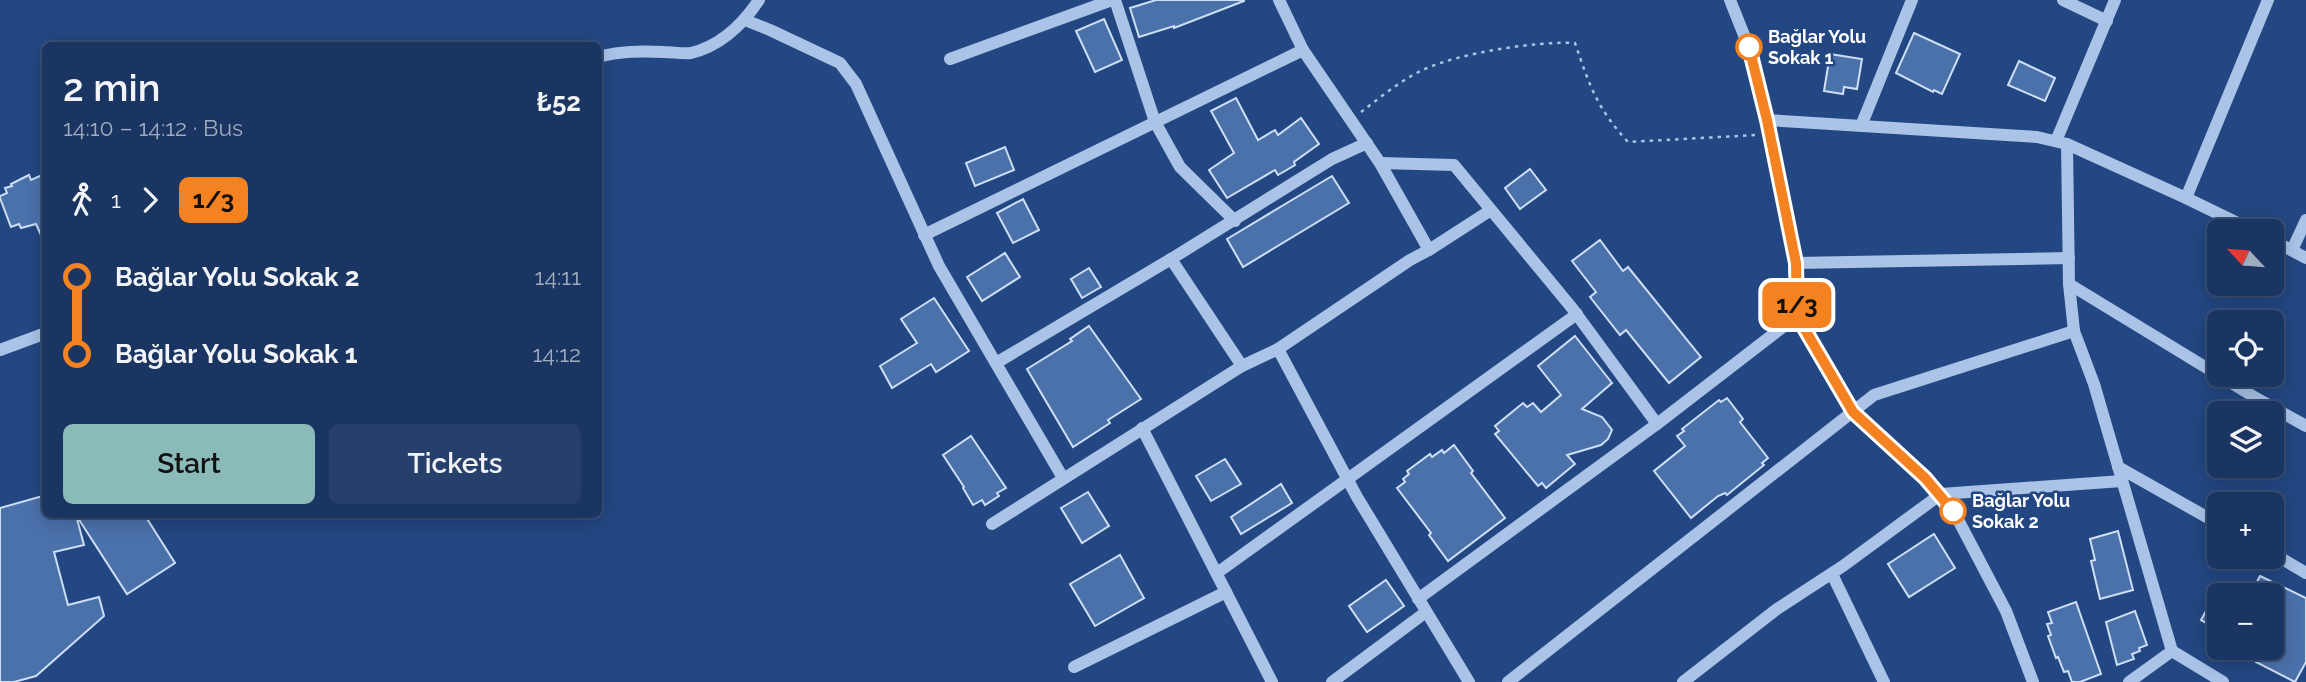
<!DOCTYPE html>
<meta charset="utf-8">
<style>
:root{--surface:#1a3562;--page:#27406b;--text:#f1f3f6;--muted:#9fabbe;--line:#385077;--accent:#8bbbb9}
body{margin:0;font-family:Raleway,sans-serif;background:var(--page);color:var(--text);height:100vh;display:flex;flex-direction:column;font-size:26px;white-space:nowrap}
*{box-sizing:border-box;margin:0}
p{font-size:23px;color:var(--muted)}
.icon{flex:none;width:38px;height:38px;fill:none;stroke:currentColor;stroke-width:2;stroke-linecap:round;stroke-linejoin:round}
.map{position:relative;flex:1;overflow:hidden}
.drawer{position:absolute;left:42px;top:42px;width:560px;height:476px;display:flex;flex-direction:column;background:var(--surface);border-radius:10px;box-shadow:0 4px 18px #0003,0 0 0 2px var(--line)}
.drawer>*{flex:none}
.badge{padding:0 14px;border-radius:10px;font-size:24px;line-height:46px}
.needle{width:46px;rotate:296deg}
.tools{position:absolute;left:2207px;top:219px;display:grid;gap:14px}
.tools a{display:grid;place-items:center;width:77px;height:77px;border-radius:10px;background:var(--surface);box-shadow:0 4px 18px #0003,0 0 0 2px var(--line);font-size:35px}
.map>.badge{position:absolute;translate:-50% -50%;box-shadow:0 0 0 4px #fff}
.legs{display:flex;align-items:center;gap:10px;height:77px;padding:0 21px;font-size:23px}
.legs p{margin-inline-start:auto}
.overview{display:flex;align-items:center;justify-content:space-between;height:119px;padding:0 21px}
h1{font-size:38px;font-weight:600;line-height:52px}
.action{display:flex;gap:14px;margin-top:auto;padding:14px 21px}
.action a{flex:1;height:80px;border-radius:10px;background:var(--accent);color:#111;font-size:28px;font-weight:600;line-height:80px;text-align:center}
.action a+a{background:var(--page);color:var(--text)}
ul{padding:0 21px;list-style:none}
li{display:flex;align-items:center;gap:24px;height:77px;font-size:26px}
li i{display:grid;place-items:center;width:10px;height:100%;margin:0 9px;background:currentColor}
li i::after{content:'';width:18px;height:18px;margin:-9px;border:5px solid;border-radius:50%;background:var(--surface)}
li p{margin-inline-start:auto}
li:first-child i{background:linear-gradient(#0000 50%,currentColor 0)}
li:last-child i{background:linear-gradient(currentColor 50%,#0000 0)}
.map>svg:first-child{display:block}
.building{fill:#4b71ab;stroke:#cedef6;stroke-width:2}
.lines{fill:none;stroke-linecap:round;stroke-linejoin:round}
.path{stroke:#aac3e7;stroke-width:2.5;stroke-dasharray:3.5 5;stroke-linecap:butt}
.minor{stroke:#aac3e7;stroke-width:12}
.line-1-casing{stroke:#fff;stroke-width:16}
.line-1{stroke:#f58220;stroke-width:10}
.stop-1-dot{fill:#fff;stroke:#f58220;stroke-width:3.5}
.labels{text-anchor:middle;stroke-width:5;stroke-linejoin:round;paint-order:stroke}
.stop-label{font-size:18px;font-weight:bold;fill:#fff;stroke:#234782;text-anchor:start}
</style>
<div class="map">
<svg width="2306" height="682" viewBox="0 0 2306 682">
<rect width="100%" height="100%" fill="#234782"/>
<!-- building -->
<g class="building">
<polygon points="1156,0 1244,0 1244,1 1174,28 1174,26 1139,37 1130,8"/>
<polygon points="1104,19 1122,60 1095,72 1076,31"/>
<polygon points="1914,33 1960,54 1942,94 1934,90 1933,92 1896,73"/>
<polygon points="1830,54 1862,59 1857,89 1844,87 1843,94 1824,91"/>
<polygon points="2019,61 2055,78 2045,101 2008,85"/>
<polygon points="1236,98 1258,140 1275,130 1278,135 1301,118 1319,144 1294,162 1295,165 1278,175 1275,170 1227,198 1209,170 1234,153 1211,111"/>
<polygon points="1005,147 1014,170 975,186 966,163"/>
<polygon points="1530,169 1546,190 1520,209 1505,188"/>
<polygon points="29,175 31,180 42,175 46,183 46,246 36,224 21,228 19,224 11,227 0,198 0,196 7,193 5,188 12,186 11,184"/>
<polygon points="1332,176 1349,203 1243,267 1227,239"/>
<polygon points="1023,199 1039,230 1013,243 997,213"/>
<polygon points="1600,240 1623,271 1628,267 1701,357 1669,383 1626,330 1620,335 1590,297 1596,292 1572,261"/>
<polygon points="1005,253 1020,277 982,301 967,277"/>
<polygon points="1089,268 1101,287 1082,298 1071,279"/>
<polygon points="934,298 969,351 936,372 931,364 892,388 880,366 917,343 901,319"/>
<polygon points="1089,326 1141,399 1108,420 1110,423 1073,447 1027,369 1072,341 1070,339"/>
<polygon points="1575,336 1612,383 1582,409 1602,417 1612,430 1608,439 1601,445 1567,455 1575,464 1546,488 1542,483 1538,486 1495,434 1499,431 1495,426 1523,403 1527,407 1533,403 1541,412 1561,395 1538,366"/>
<polygon points="1727,398 1743,419 1740,422 1768,458 1762,463 1764,465 1727,495 1725,493 1718,496 1691,518 1654,471 1685,446 1677,436 1684,431 1682,429 1719,400 1721,402"/>
<polygon points="971,436 1006,488 997,493 999,496 985,505 982,500 973,505 963,488 964,487 943,455"/>
<polygon points="1454,445 1473,471 1471,473 1505,518 1448,561 1429,535 1431,533 1397,488 1405,482 1403,479 1409,474 1407,471 1430,454 1432,457 1442,450 1444,453"/>
<polygon points="1225,459 1241,484 1211,501 1196,476"/>
<polygon points="1281,484 1292,503 1241,534 1231,517"/>
<polygon points="1088,492 1109,526 1082,543 1061,508"/>
<polygon points="46,495 46,514 144,514 175,563 127,594 76,515 84,545 54,552 68,605 99,597 104,616 36,676 14,682 0,682 0,508"/>
<polygon points="2118,531 2133,590 2100,599 2091,561 2095,560 2090,539"/>
<polygon points="1934,534 1955,568 1909,597 1888,564"/>
<polygon points="1120,555 1144,598 1095,626 1070,584"/>
<polygon points="2260,576 2306,598 2306,662 2295,682 2256,662 2264,648 2272,648 2272,595 2250,595"/>
<polygon points="1386,580 1404,606 1367,632 1349,606"/>
<polygon points="2219,587 2219,630 2201,620"/>
<polygon points="2076,602 2101,674 2080,682 2072,682 2068,671 2064,672 2058,657 2056,658 2048,636 2051,635 2047,624 2052,623 2048,612"/>
<polygon points="2135,611 2147,645 2139,648 2140,651 2132,654 2134,659 2117,665 2106,622"/>
</g>
<g class="lines">
<!-- path -->
<path class="path" d="M1361,112C1381,97 1402,79 1425,69C1460,53 1536,41 1575,43C1590,87 1597,108 1628,142L1756,135"/>
<!-- minor -->
<g class="minor">
<polyline points="1115,0 1155,122 1180,167 1235,221"/>
<polyline points="1730,0 1748,45 1767,120 1795,263 1797,316 1853,412 1925,478 1954,512 2006,611 2033,682"/>
<polyline points="2063,0 2107,21"/>
<polyline points="745,20 770,30 840,63 856,84 939,266 1063,478"/>
<path d="M598,57C620,51 641,51 664,52C672,52 683,54 691,53C720,46 743,24 759,0"/>
<polyline points="950,59 1112,0"/>
<polyline points="1767,120 2037,137 2067,144 2186,198 2254,231"/>
<polyline points="1861,126 1912,0"/>
<polyline points="2056,141 2115,0"/>
<polyline points="2067,144 2069,284 2074,331 2094,384 2172,651"/>
<polyline points="1380,163 1454,165 1572,308 1657,424"/>
<polyline points="2186,198 2268,0"/>
<polyline points="924,235 1303,50"/>
<polyline points="2272,240 2306,258"/>
<polyline points="1429,250 1491,210"/>
<polyline points="2292,250 2306,220"/>
<polyline points="1171,259 1332,159 1367,143"/>
<polyline points="1795,263 2069,258"/>
<polyline points="2069,284 2256,398 2306,426"/>
<polyline points="1278,349 1410,260 1429,250 1380,163 1303,50 1279,0"/>
<polyline points="0,350 46,333"/>
<polyline points="996,363 1171,259 1242,366 1278,349 1357,497 1469,682"/>
<polyline points="1142,428 1272,682"/>
<polyline points="2118,467 2219,524"/>
<polyline points="992,524 1242,366"/>
<polyline points="2272,553 2306,573"/>
<polyline points="1217,573 1577,314"/>
<polyline points="1832,574 1884,682"/>
<polyline points="1418,599 1657,424 1797,316"/>
<polyline points="1074,667 1226,592"/>
<polyline points="1332,682 1426,612"/>
<polyline points="1508,682 1874,395 2074,331"/>
<polyline points="1683,682 1777,609 1843,566 1941,494 2122,481"/>
<polyline points="2129,682 2172,651 2223,682"/>
</g>
</g>
<g class="lines">
<!-- line-1 casing -->
<g class="line-1-casing">
<polyline id="line-1" points="1749,47 1767,120 1796,263 1797,316 1853,412 1925,478 1953,511"/>
</g>
<!-- line-1 -->
<use href="#line-1" class="line-1"/>
</g>
<!-- markers -->
<g class="stop-1-dot">
<circle cx="1749" cy="47" r="12"/>
<circle cx="1953" cy="511" r="12"/>
</g>
<g class="labels">
<!-- stop labels -->
<g class="stop-label">
<text x="1768" y="43">Bağlar Yolu<tspan x="1768" dy="21">Sokak 1</tspan></text>
<text x="1972" y="507">Bağlar Yolu<tspan x="1972" dy="21">Sokak 2</tspan></text>
</g>
</g>
</svg>
<div class="tools">
<a><svg class="needle" viewBox="-14 -14 28 28"><path d="M0-13l5 13h-10z" fill="#e53935"/><path d="M0 13l5-13h-10z" fill="#9fabbe"/></svg></a>
<a><svg class="icon" aria-label="locate" viewBox="0 0 24 24"><circle cx="12" cy="12" r="6"/><path d="M12 2v4M12 18v4M2 12h4M18 12h4"/></svg></a>
<a><svg class="icon" aria-label="layers" viewBox="0 0 24 24"><path d="M12 4l9 5-9 5-9-5zM3 14l9 5 9-5"/></svg></a>
<a>+</a>
<a>−</a>
</div>
<b class="badge" style="left:1797px;top:305px;background:#f58220;color:#111">1/3</b>
<section class="drawer">
<div class="overview"><div><h1>2 min</h1><p>14:10 – 14:12 · Bus</p></div><b>₺52</b></div>
<div class="legs"><svg class="icon" aria-label="walk" viewBox="0 0 24 24"><circle cx="13" cy="4" r="2"/><path d="M13 8l-2 6 4 7M11 14l-3 7M7 12l3-4h3l4 4"/></svg>1<svg class="icon" aria-label="forward" viewBox="0 0 24 24"><path d="M9 5l7 7-7 7"/></svg><b class="badge" style="background:#f58220;color:#111">1/3</b></div>
<ul>
<li><i style="color:#f58220"></i><b>Bağlar Yolu Sokak 2</b><p>14:11</p></li>
<li><i style="color:#f58220"></i><b>Bağlar Yolu Sokak 1</b><p>14:12</p></li>
</ul>
<div class="action"><a>Start</a><a>Tickets</a></div>
</section>
</div>
